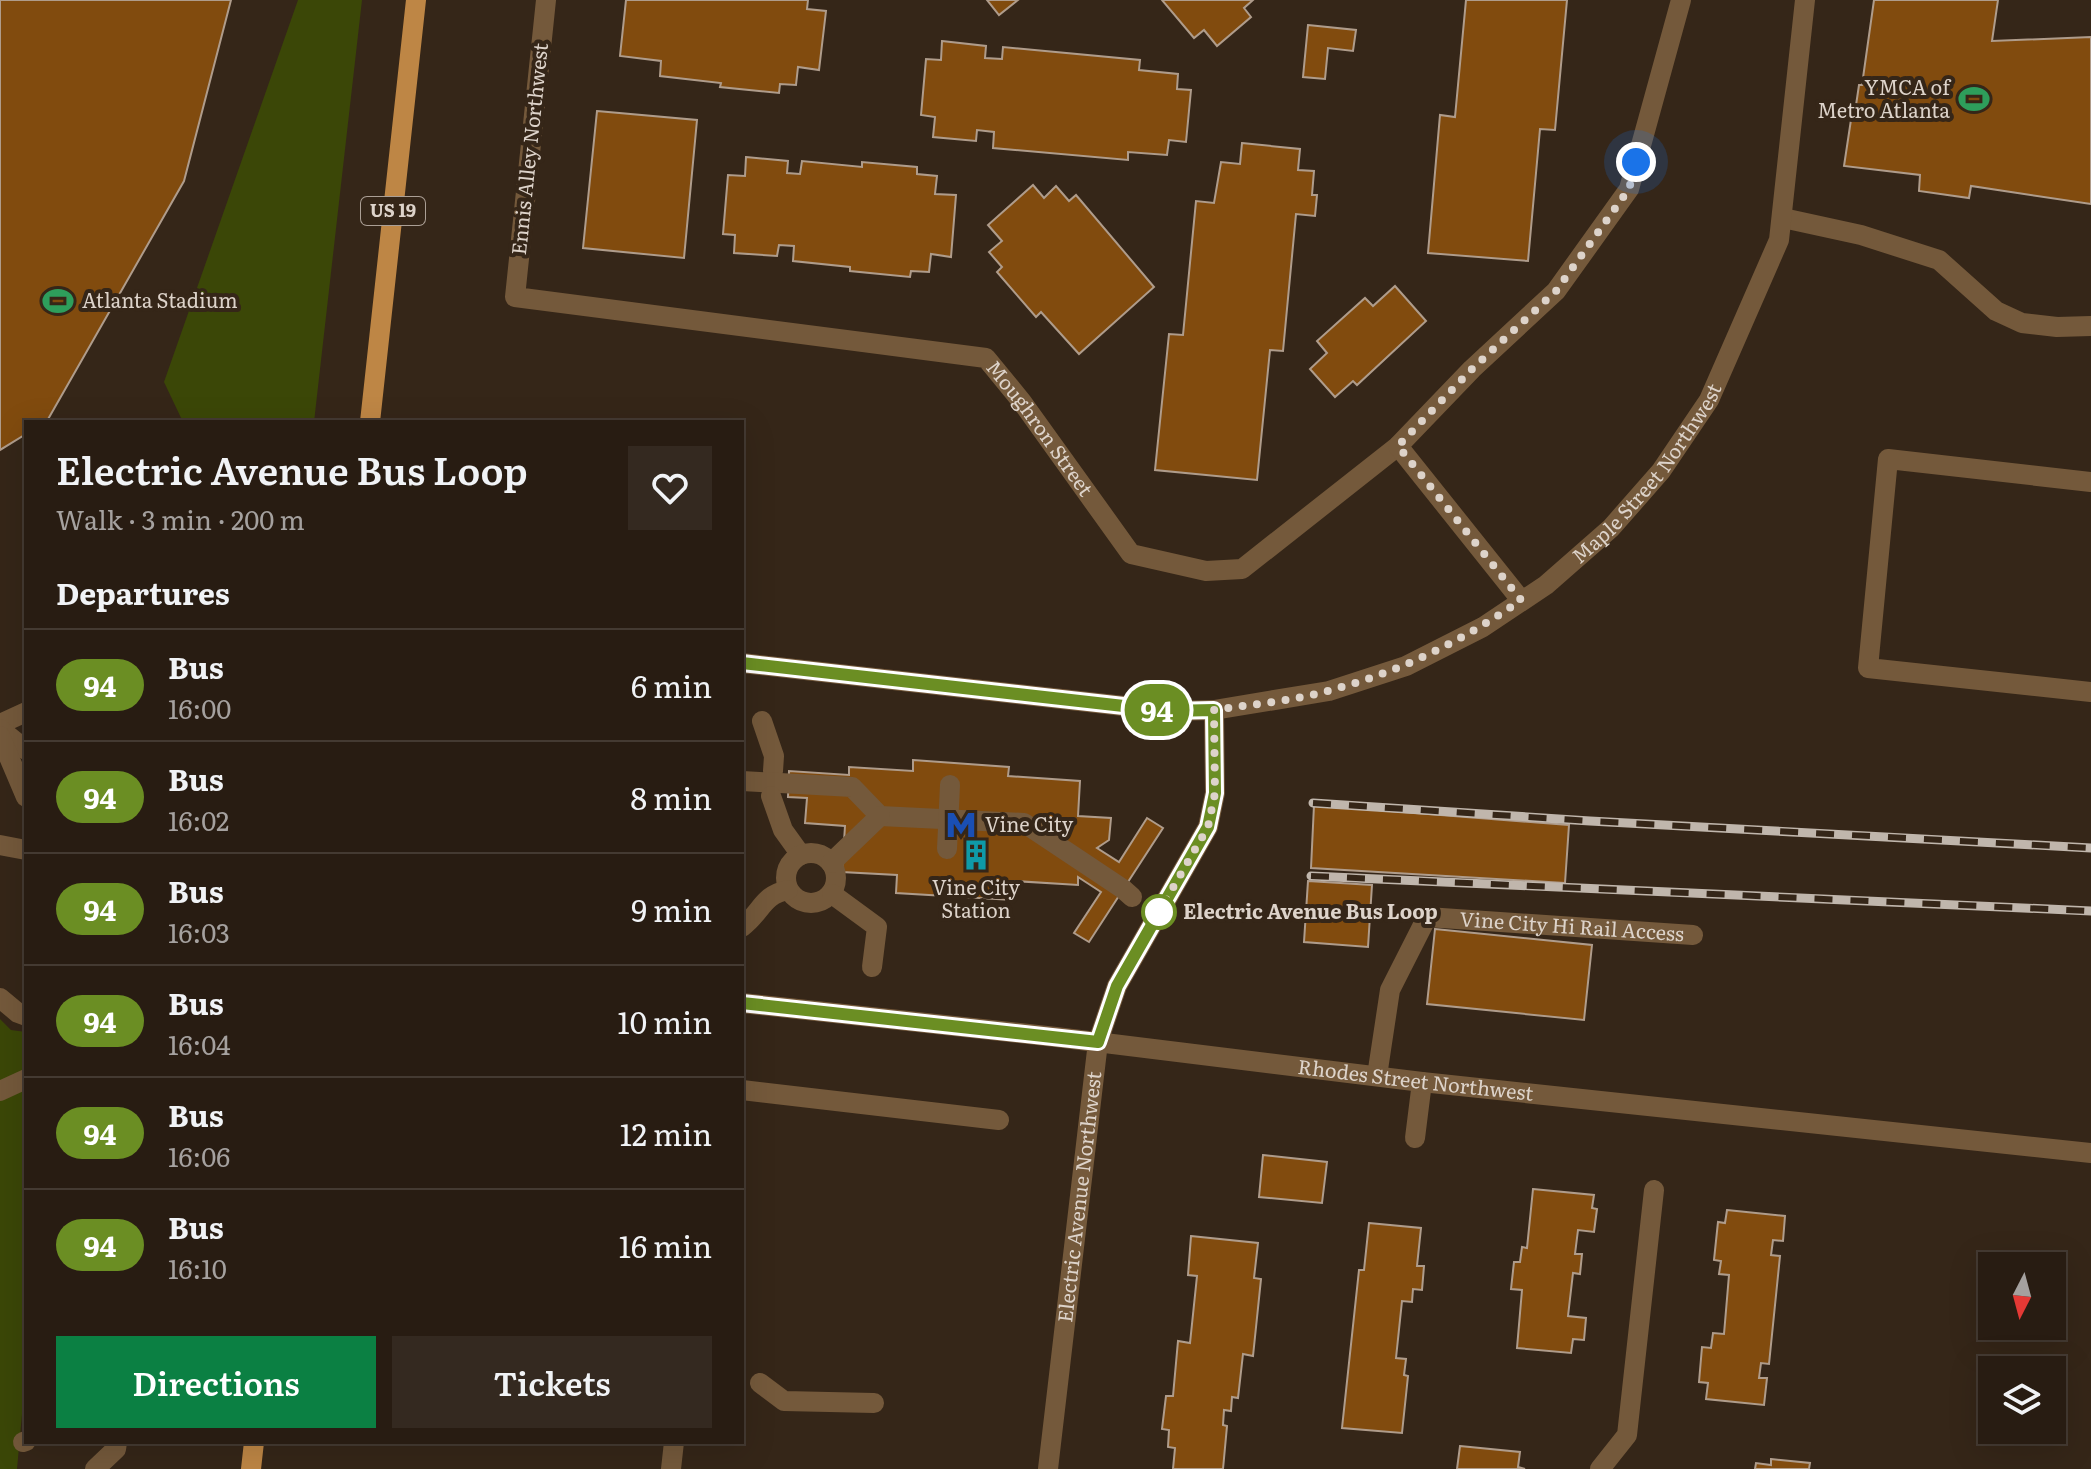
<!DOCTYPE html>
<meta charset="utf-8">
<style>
:root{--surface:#281c12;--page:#342920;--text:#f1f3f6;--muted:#a5a19f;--line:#443a32;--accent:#0b8043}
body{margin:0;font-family:Literata,serif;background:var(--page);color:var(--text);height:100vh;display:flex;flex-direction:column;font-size:30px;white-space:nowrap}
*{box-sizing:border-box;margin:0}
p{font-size:26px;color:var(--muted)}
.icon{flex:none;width:44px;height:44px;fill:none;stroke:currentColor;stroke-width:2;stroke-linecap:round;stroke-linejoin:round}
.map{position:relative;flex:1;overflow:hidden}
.drawer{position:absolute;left:24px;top:420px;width:720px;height:1024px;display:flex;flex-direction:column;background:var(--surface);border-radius:0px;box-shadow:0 8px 32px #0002,0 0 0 2px var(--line)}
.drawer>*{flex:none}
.badge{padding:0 16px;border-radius:26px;font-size:28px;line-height:52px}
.needle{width:52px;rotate:186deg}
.buttons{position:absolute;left:1978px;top:1252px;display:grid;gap:16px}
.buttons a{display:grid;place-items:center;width:88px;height:88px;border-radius:0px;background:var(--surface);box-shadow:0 8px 32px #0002,0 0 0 2px var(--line);font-size:40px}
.you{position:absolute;width:40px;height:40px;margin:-20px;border:6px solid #fff;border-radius:50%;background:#1a73e8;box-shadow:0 0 0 12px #1a73e833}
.map>.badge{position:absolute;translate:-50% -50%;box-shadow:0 0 0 4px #fff}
h2{padding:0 32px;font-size:30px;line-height:72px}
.round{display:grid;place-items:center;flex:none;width:84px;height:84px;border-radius:0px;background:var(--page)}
.headline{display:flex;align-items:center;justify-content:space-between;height:136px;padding:0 32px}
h1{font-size:38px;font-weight:600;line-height:60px}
.button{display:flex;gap:16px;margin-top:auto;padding:16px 32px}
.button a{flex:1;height:92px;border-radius:0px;background:var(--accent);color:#fff;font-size:32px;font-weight:600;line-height:92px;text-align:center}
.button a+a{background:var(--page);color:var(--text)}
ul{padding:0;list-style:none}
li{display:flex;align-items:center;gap:24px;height:112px;padding:0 32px;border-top:2px solid var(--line)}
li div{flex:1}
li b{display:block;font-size:30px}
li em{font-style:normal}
li .badge{min-width:88px;font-weight:700;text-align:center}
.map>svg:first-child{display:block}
.green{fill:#3b4707}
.building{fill:#814b0e;stroke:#af9c8b;stroke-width:2}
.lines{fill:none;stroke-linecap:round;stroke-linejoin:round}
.lane{stroke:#74593b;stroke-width:20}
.street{stroke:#74593b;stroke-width:20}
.primary{stroke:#be8645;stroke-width:20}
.rail-casing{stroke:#c0b6ac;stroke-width:9}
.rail{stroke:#352618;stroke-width:6;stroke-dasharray:18;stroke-linecap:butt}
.line-casing{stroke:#fff;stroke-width:18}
.line{stroke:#6b8e23;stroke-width:12}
.walk{stroke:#ddd3ca;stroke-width:8;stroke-dasharray:0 14.4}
.stop-dot{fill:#fff;stroke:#6b8e23;stroke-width:4}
.labels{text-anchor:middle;stroke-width:8;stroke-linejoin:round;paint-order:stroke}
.shield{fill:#352618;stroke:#ab9f95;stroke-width:2}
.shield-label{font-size:18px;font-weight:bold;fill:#ddd3ca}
.poi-label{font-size:20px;fill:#ddd3ca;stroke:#352618;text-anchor:start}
.street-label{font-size:20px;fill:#ddd3ca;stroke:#352618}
.stop-label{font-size:20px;font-weight:bold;fill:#ddd3ca;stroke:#352618;text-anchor:start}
</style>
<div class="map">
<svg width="2091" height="1469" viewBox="0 0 2091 1469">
<rect width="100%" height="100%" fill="#352618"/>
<!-- green -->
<g class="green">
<polygon points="298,0 362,0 314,422 183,422 164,382"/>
<polygon points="0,1019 11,1030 26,1032 26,1370 17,1469 0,1469"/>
</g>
<!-- building -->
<g class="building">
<polygon points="0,0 231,0 184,181 47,421 26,422 26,434 0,450"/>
<polygon points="626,0 808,0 807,9 826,11 819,70 798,67 796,85 780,84 779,93 720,87 721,83 660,76 661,61 620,56"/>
<polygon points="987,0 1018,0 999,15"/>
<polygon points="1162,0 1253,0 1244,8 1251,17 1217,46 1204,30 1194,38"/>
<polygon points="1466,0 1567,0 1555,130 1540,129 1528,261 1428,253 1440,115 1455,117"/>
<polygon points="1874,0 1998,0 1992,41 2091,37 2091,204 1971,186 1969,198 1919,191 1920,175 1844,166 1852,113 1855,112 1859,85 1862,85"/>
<polygon points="1308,25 1356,30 1353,51 1328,48 1325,79 1303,77"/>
<polygon points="942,41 986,46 985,58 1002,59 1003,47 1140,60 1139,70 1178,74 1177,89 1191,90 1186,142 1169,140 1167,155 1128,152 1128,160 993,148 994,132 977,130 976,141 933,137 935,117 921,115 926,59 941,60"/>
<polygon points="597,111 697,120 684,258 583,248"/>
<polygon points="1242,143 1300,149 1298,170 1314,171 1312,195 1317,195 1315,216 1296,214 1283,351 1270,350 1257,480 1155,470 1169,334 1183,335 1196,201 1214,203 1221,162 1240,164"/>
<polygon points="746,157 788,161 787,173 800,174 802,161 862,167 862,162 917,167 917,174 937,176 935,194 956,195 951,257 931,254 929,272 911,271 910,277 850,271 850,267 793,261 794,246 779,245 777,256 734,253 735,235 723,234 728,175 745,176"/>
<polygon points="1033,185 1044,198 1056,186 1069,201 1076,195 1154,287 1079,354 1041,312 1036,317 997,272 1002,267 989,252 1002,241 988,225"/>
<polygon points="1395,286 1426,321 1357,385 1353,381 1335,397 1310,369 1327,353 1317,341 1365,298 1373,306"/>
<polygon points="913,760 1009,767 1008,776 1080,781 1078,816 1111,818 1109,840 1097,848 1119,862 1147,818 1163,828 1089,942 1074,933 1101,892 1078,877 1078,885 1014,881 1012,900 896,893 897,875 842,872 845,826 805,823 807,798 788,797 789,771 849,775 849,767 913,771"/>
<polygon points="1314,805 1569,825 1565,883 1311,868"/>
<polygon points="1308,881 1372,885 1368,947 1304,942"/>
<polygon points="1435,929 1592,945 1584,1020 1427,1004"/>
<polygon points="1263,1155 1327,1162 1322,1203 1259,1197"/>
<polygon points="1533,1189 1594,1195 1592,1208 1597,1209 1594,1232 1578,1230 1575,1254 1582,1254 1580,1274 1573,1273 1568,1316 1586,1318 1584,1340 1573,1339 1571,1353 1517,1348 1522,1290 1511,1289 1514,1262 1520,1262 1522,1247 1527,1248"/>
<polygon points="1727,1210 1785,1216 1783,1241 1773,1240 1771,1255 1780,1256 1769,1364 1761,1363 1759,1378 1767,1378 1764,1405 1706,1399 1708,1383 1699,1382 1702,1347 1711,1348 1713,1333 1724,1334 1729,1275 1719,1274 1721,1261 1714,1260 1718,1222 1725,1223"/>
<polygon points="1369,1223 1421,1228 1417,1266 1424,1266 1422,1290 1413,1289 1412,1302 1402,1301 1396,1358 1406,1359 1404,1375 1408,1376 1402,1433 1342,1428 1359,1270 1364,1270"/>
<polygon points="1191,1236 1258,1243 1254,1278 1261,1279 1253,1356 1243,1354 1238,1398 1232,1397 1231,1411 1224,1410 1223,1425 1227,1426 1223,1469 1173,1469 1175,1448 1168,1447 1169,1430 1162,1429 1166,1396 1173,1396 1178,1341 1190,1343 1197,1276 1188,1275"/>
<polygon points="1460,1446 1520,1452 1518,1467 1525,1469 1457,1469"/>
<polygon points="1771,1459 1810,1463 1809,1469 1755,1469 1756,1463 1771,1465"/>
</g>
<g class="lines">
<!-- lane -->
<g class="lane">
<polyline points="1783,218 1861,235 1939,260 1996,311 2022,323 2057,327 2091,326"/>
<polyline points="2091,482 1888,459 1868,668 2091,692"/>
<path id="s1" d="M1377,1076L1390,990L1427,917L1693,935"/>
<polyline points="742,1090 999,1120"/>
<polyline points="1415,1138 1422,1082"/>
<polyline points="760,1383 784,1401 874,1403"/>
</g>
<!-- street -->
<g class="street">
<path id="s2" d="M546,0L515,297L986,358L1022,402L1131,554L1206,571L1242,569L1398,446L1472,369L1556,291L1629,189L1681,0"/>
<polyline points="1398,446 1521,600"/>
<path id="s3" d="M742,663L1168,711L1214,710L1329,691L1406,666L1483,627L1546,585L1611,528L1661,471L1709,400L1779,240L1805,0"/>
<polyline points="762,721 774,756 773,771"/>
<polyline points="0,724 26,712"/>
<polyline points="0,729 26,750"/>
<polyline points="0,736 26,797"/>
<polyline points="742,781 852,787 880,816 1024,823 1123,889 1132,897"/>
<polyline points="771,796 783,830 801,855"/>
<polyline points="0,845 26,850"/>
<polyline points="947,849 950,785"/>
<circle cx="811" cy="878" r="25"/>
<polyline points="831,863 880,816"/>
<polyline points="832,894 877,927 872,967"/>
<path d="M742,927C762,912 762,895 788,890"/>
<polyline points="0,998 18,1013 26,1016"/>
<path id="s4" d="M742,1003L1056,1037L1422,1082L2091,1153"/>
<polyline points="0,1091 26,1079"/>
<polyline points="23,1442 26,1441"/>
<polyline points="95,1469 116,1449 117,1442"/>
<polyline points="671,1469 674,1442"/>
<path id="s5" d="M1048,1469L1098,1042L1117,986L1208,827L1215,793L1214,710"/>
<polyline points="1600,1469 1627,1435 1654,1190"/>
</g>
<!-- primary -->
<g class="primary">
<polyline points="370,422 416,0"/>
<polyline points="251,1469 254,1442"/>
</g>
<!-- rail casing -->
<g class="rail-casing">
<g id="rail">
<polyline points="1313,803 1590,821 2091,848"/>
<polyline points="1311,876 2091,911"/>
</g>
</g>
<!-- rail -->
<use href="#rail" class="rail"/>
</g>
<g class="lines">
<!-- line casing -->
<g class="line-casing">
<polyline id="line" points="742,663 1168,711 1214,710 1215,793 1208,827 1117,986 1098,1042 742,1003"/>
</g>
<!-- line -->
<use href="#line" class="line"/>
<!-- walk -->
<path class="walk" d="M1159,912L1208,827L1215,793L1214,710C1253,704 1294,701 1331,690C1399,672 1463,641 1521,600L1398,446L1472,369L1556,291L1629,189L1636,162"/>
</g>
<!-- icons -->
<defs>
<g id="stadium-bare" transform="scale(2.4)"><path d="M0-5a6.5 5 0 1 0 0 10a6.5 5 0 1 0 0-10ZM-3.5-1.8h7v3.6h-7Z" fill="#2e9e5b" stroke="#352618" stroke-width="2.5" paint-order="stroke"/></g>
<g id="metro-bare" transform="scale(2.4)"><path d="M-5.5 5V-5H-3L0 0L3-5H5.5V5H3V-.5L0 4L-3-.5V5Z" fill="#1a4fb4" stroke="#352618" stroke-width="2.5" paint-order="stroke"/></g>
<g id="building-bare" transform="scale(2.4)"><path d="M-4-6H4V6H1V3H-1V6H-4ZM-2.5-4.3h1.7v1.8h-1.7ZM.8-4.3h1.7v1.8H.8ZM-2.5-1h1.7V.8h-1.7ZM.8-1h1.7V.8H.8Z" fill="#0f9aa8" stroke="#352618" stroke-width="2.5" paint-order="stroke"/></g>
</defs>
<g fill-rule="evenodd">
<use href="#stadium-bare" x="1974" y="99"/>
<use href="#stadium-bare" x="58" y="301"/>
<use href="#metro-bare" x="961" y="825"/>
<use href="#building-bare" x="976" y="855"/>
</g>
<!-- markers -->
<circle class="stop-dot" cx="1159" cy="912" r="16"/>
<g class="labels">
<!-- shield labels -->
<rect class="shield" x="361" y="197" width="64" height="28" rx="6"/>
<g class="shield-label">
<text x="393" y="217">US 19</text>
</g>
<!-- poi labels -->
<g class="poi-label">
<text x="1950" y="95" text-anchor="end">YMCA of<tspan x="1950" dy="23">Metro Atlanta</tspan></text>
<text x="82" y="308">Atlanta Stadium</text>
<text x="985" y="832">Vine City</text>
<text x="976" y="895" text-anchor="middle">Vine City<tspan x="976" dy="23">Station</tspan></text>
</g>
<!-- street labels -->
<g class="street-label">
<text transform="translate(530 149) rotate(-84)" y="7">Ennis Alley Northwest</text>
<text dy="7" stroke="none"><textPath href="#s2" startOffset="862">Moughron Street</textPath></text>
<text dy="7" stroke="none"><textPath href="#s3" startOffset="986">Maple Street Northwest</textPath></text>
<text dy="7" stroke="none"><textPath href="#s1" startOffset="314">Vine City Hi Rail Access</textPath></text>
<text dy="7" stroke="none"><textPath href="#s4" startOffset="678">Rhodes Street Northwest</textPath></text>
<text dy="7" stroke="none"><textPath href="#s5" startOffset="274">Electric Avenue Northwest</textPath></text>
</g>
<!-- stop labels -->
<g class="stop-label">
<text x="1183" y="919">Electric Avenue Bus Loop</text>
</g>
</g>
</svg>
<div class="buttons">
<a><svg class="needle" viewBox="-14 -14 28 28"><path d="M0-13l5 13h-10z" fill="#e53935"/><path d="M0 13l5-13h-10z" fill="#a5a19f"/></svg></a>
<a><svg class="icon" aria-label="layers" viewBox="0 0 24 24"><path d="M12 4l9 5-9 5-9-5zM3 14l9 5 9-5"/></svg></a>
</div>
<div class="you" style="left:1636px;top:162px"></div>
<b class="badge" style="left:1157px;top:710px;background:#6b8e23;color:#fff">94</b>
<section class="drawer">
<div class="headline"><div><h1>Electric Avenue Bus Loop</h1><p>Walk · 3 min · 200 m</p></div><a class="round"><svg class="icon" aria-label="heart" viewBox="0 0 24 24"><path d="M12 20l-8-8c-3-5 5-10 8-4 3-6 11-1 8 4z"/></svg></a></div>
<h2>Departures</h2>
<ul>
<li><span class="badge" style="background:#6b8e23;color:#fff">94</span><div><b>Bus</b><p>16:00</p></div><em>6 min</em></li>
<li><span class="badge" style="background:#6b8e23;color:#fff">94</span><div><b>Bus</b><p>16:02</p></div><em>8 min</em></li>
<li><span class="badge" style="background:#6b8e23;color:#fff">94</span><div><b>Bus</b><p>16:03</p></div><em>9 min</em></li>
<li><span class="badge" style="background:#6b8e23;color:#fff">94</span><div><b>Bus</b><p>16:04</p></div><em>10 min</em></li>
<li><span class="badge" style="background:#6b8e23;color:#fff">94</span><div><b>Bus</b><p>16:06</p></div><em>12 min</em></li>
<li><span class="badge" style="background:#6b8e23;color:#fff">94</span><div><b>Bus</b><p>16:10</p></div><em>16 min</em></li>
</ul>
<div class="button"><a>Directions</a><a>Tickets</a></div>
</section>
</div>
